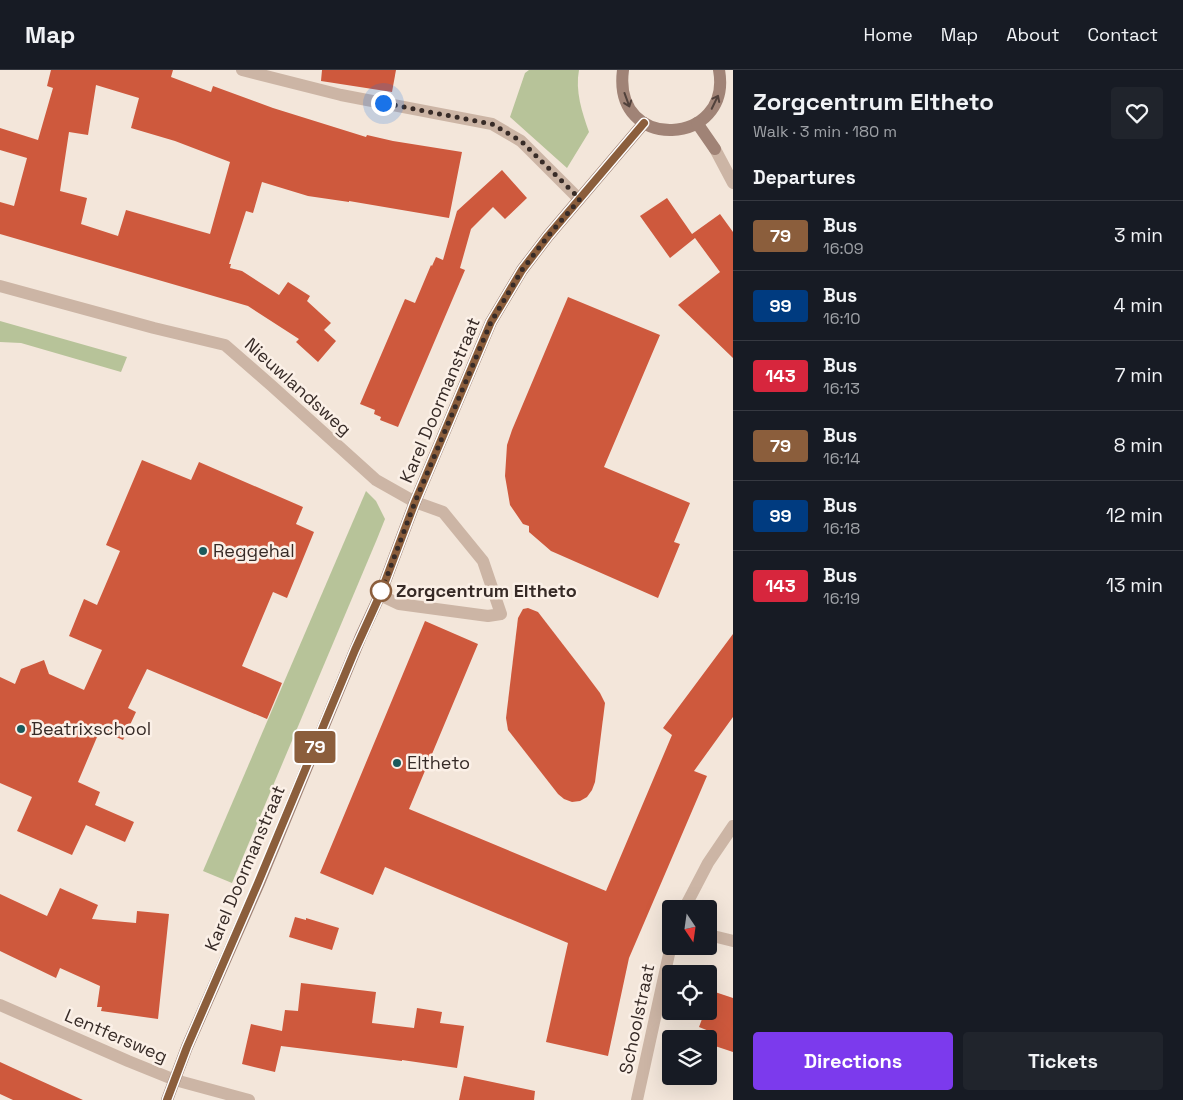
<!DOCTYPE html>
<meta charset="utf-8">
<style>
:root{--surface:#171b24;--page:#20242c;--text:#f1f3f6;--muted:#9ea1a6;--line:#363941;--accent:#7c3aed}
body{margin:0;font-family:"Space Grotesk",sans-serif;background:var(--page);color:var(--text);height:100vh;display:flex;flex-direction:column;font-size:19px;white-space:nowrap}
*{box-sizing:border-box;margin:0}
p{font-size:16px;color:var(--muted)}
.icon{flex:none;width:28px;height:28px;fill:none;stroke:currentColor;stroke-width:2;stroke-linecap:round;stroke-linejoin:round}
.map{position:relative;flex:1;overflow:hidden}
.panel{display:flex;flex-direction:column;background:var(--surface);width:450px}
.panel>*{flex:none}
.badge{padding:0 10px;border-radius:4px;font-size:18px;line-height:32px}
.needle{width:32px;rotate:167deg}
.controls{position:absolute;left:662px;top:830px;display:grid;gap:10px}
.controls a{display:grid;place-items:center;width:55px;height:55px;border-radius:5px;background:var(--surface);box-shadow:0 5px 20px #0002;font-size:25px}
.you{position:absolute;width:25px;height:25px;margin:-12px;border:4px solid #fff;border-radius:50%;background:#1a73e8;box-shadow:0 0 0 8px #1a73e833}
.map>.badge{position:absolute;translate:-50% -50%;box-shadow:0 0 0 2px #fff}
h2{padding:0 20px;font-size:19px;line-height:45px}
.round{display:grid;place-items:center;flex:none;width:52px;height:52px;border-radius:5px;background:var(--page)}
.summary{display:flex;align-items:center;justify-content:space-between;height:85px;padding:0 20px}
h1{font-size:24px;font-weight:600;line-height:38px}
.primary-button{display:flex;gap:10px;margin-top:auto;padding:10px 20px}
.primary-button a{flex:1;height:58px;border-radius:5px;background:var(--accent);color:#fff;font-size:20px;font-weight:600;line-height:58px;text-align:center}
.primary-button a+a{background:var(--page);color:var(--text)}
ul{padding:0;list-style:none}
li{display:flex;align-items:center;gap:15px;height:70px;padding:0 20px;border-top:1px solid var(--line)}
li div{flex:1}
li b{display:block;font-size:19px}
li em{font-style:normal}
li .badge{min-width:55px;font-weight:700;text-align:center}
header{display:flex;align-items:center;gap:30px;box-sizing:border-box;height:70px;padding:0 25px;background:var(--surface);border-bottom:1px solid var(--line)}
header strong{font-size:24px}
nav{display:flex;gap:28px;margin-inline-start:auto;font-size:18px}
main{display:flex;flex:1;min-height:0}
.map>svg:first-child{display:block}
.green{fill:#b7c399}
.building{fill:#ce593d;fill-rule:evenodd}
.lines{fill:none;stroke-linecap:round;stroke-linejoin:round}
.minor{stroke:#ccb5a5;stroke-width:12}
.tertiary{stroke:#ccb5a5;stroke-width:12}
.secondary{stroke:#a08376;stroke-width:12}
.oneway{stroke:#51413b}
.line-casing{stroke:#fff;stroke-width:11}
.line{stroke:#8b5e3c;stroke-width:8}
.walk{stroke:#372b27;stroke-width:5;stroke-dasharray:0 9}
.poi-dot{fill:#1a5a5c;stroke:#fbf0e7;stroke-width:2}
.stop-dot{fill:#fff;stroke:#8b5e3c;stroke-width:2.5}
.labels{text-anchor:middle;stroke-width:5;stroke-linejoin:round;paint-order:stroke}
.street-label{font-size:18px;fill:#372b27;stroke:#fbf0e7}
.poi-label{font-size:18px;fill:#372b27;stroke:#fbf0e7;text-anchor:start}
.stop-label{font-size:18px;font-weight:bold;fill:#372b27;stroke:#fbf0e7;text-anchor:start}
</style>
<header>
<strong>Map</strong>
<nav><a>Home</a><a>Map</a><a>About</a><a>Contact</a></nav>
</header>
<main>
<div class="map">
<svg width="733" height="1030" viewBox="0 0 733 1030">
<rect width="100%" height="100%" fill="#f3e6da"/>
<!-- green -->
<g class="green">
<path d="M529,0H579C575,21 582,42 589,62L567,98L510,47L525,3Z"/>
<polygon points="0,251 127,287 121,302 21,273 0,272"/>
<polygon points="366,421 376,431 385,449 377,469 232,813 203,801"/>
</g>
<!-- building -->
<g class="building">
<path d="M51,0H173L171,7L211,22L213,16L273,38L366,67L367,65L393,71L462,82L449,148L349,131V132L308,126L262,112L253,143L246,141L229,194H231L230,198L242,201L279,225L288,212L310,226L307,231L331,253L324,260L336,271L318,292L296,272L299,269L248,236L0,164V132L14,136L27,88L0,80V58L38,70L53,18L47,16ZM96,15L139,28L131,58L175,71L230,92L210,164L126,140L118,166L81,154L87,128L60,121L69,62L88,65Z"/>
<polygon points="322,0 396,0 392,22 321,11"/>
<polygon points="502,100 527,128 505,149 493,137 471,159 460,198 465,200 398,357 380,350 381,347 374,344 375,340 360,334 405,229 415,233 431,195 432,196 436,187 443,190 457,141"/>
<polygon points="667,128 692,164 720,144 733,162 733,288 678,235 720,202 695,168 670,188 640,146"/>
<polygon points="568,227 660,265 604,397 690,433 674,472 680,474 658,528 551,481 529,462 529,456 523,454 510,435 505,406 507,375 512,360"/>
<polygon points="142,390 191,410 199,392 303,437 296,454 314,462 287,528 273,522 242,596 282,613 267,649 147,599 128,638 136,642 123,670 100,660 78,712 100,722 95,735 134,752 125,772 86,755 72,785 17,761 32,727 0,713 0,607 15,614 21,599 44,590 49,604 84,620 102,580 69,566 84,529 97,535 120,481 106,475"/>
<polygon points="528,538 538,542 585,603 600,623 605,633 595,712 592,720 587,727 580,731 572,732 564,729 558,724 508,660 506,648 518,548 523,539"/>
<polygon points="425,551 478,574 409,739 606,821 672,665 663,658 733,564 733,647 694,701 707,706 629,888 608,986 546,972 568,873 385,797 373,825 320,803"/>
<polygon points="60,818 98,835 92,849 136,853 137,841 169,844 158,949 101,941 102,937 97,937 100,916 60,898 56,908 0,881 0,824 47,846"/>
<polygon points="295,847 306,850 306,848 339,858 332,880 289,867"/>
<polygon points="301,913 376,922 372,953 414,958 417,938 442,942 440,953 464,956 457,998 402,990 402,991 281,976 275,1002 242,994 251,954 282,961 285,940 298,941"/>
<polygon points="712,921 733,928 733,982 709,974 709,961 699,957 705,941 709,941 709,930"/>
<polygon points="0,992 39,1010 83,1030 13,1030 0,1024"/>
<polygon points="464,1006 535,1021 534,1030 459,1030"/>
</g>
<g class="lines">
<!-- minor -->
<g class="minor">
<polyline points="242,0 341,25 492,54 521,71 579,129"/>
<polyline points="0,216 154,258 225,275 272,316 376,410 415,432 443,442 483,491 501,544 488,546 399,534 380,525"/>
<polyline points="684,839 708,793 733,756"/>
<polyline points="709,865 733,871"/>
<polyline points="0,935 128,991 175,1010 249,1030"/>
<polyline points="637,1030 671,875"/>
</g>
<!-- tertiary -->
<polyline class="tertiary" points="715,79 733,113"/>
<!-- secondary -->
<g class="secondary">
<path d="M623,0C612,84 733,76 719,0"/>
<polyline points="697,53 715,79"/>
<polyline points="167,1030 187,977 259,813 361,566 380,525 415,432 491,252 522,200 548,166 644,53"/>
</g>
</g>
<!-- one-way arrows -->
<defs><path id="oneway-shaft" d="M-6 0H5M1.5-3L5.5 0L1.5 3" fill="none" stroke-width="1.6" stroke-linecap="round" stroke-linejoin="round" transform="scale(1.25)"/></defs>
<g class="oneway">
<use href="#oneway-shaft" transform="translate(627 30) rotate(70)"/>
<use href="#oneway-shaft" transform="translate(715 32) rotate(-64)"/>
</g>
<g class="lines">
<!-- line casing -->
<g class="line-casing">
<polyline id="line" points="167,1030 187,977 258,813 355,580 380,525 415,432 491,252 522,200 548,166 644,53"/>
</g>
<!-- line -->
<use href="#line" class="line"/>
<!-- walk -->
<polyline class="walk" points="381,521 380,525 415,432 491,252 522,200 548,166 580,129 521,71 492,54 383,33"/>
</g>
<!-- markers -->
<g class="poi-dot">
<circle cx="203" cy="481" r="5"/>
<circle cx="21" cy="659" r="5"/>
<circle cx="397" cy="693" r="5"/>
</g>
<circle class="stop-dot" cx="381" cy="521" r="10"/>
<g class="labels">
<!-- street labels -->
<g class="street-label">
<text transform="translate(298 317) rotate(42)" y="6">Nieuwlandsweg</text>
<text transform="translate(440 330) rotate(-67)" y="6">Karel Doormanstraat</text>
<text transform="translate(245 798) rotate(-67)" y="6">Karel Doormanstraat</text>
<text transform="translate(637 949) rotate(-78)" y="6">Schoolstraat</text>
<text transform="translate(116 966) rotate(23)" y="6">Lentfersweg</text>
</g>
<!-- poi labels -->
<g class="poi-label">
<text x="213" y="487">Reggehal</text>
<text x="31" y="665">Beatrixschool</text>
<text x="407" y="699">Eltheto</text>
</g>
<!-- stop labels -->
<g class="stop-label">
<text x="396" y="527">Zorgcentrum Eltheto</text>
</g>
</g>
</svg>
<div class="controls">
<a><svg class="needle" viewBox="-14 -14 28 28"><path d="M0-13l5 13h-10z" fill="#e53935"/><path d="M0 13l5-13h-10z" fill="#9ea1a6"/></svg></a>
<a><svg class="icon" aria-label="locate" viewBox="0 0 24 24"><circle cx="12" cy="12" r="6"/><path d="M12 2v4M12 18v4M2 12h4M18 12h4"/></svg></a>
<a><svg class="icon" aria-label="layers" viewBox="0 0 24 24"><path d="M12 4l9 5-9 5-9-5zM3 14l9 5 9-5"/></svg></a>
</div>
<div class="you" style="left:383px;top:33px"></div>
<b class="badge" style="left:315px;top:677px;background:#8b5e3c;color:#fff">79</b>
</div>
<section class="panel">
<div class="summary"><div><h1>Zorgcentrum Eltheto</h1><p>Walk · 3 min · 180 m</p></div><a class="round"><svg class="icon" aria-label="heart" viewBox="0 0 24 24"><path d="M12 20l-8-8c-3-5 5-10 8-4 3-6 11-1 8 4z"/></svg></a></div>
<h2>Departures</h2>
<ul>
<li><span class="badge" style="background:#8b5e3c;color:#fff">79</span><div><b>Bus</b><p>16:09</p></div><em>3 min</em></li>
<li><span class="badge" style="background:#003b80;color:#fff">99</span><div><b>Bus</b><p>16:10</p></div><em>4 min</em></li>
<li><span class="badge" style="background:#d7263d;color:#fff">143</span><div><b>Bus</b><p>16:13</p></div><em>7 min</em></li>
<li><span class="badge" style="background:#8b5e3c;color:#fff">79</span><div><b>Bus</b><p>16:14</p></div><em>8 min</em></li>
<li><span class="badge" style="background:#003b80;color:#fff">99</span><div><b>Bus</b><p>16:18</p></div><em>12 min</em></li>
<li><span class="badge" style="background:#d7263d;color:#fff">143</span><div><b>Bus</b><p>16:19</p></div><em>13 min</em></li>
</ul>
<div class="primary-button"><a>Directions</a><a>Tickets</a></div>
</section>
</main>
